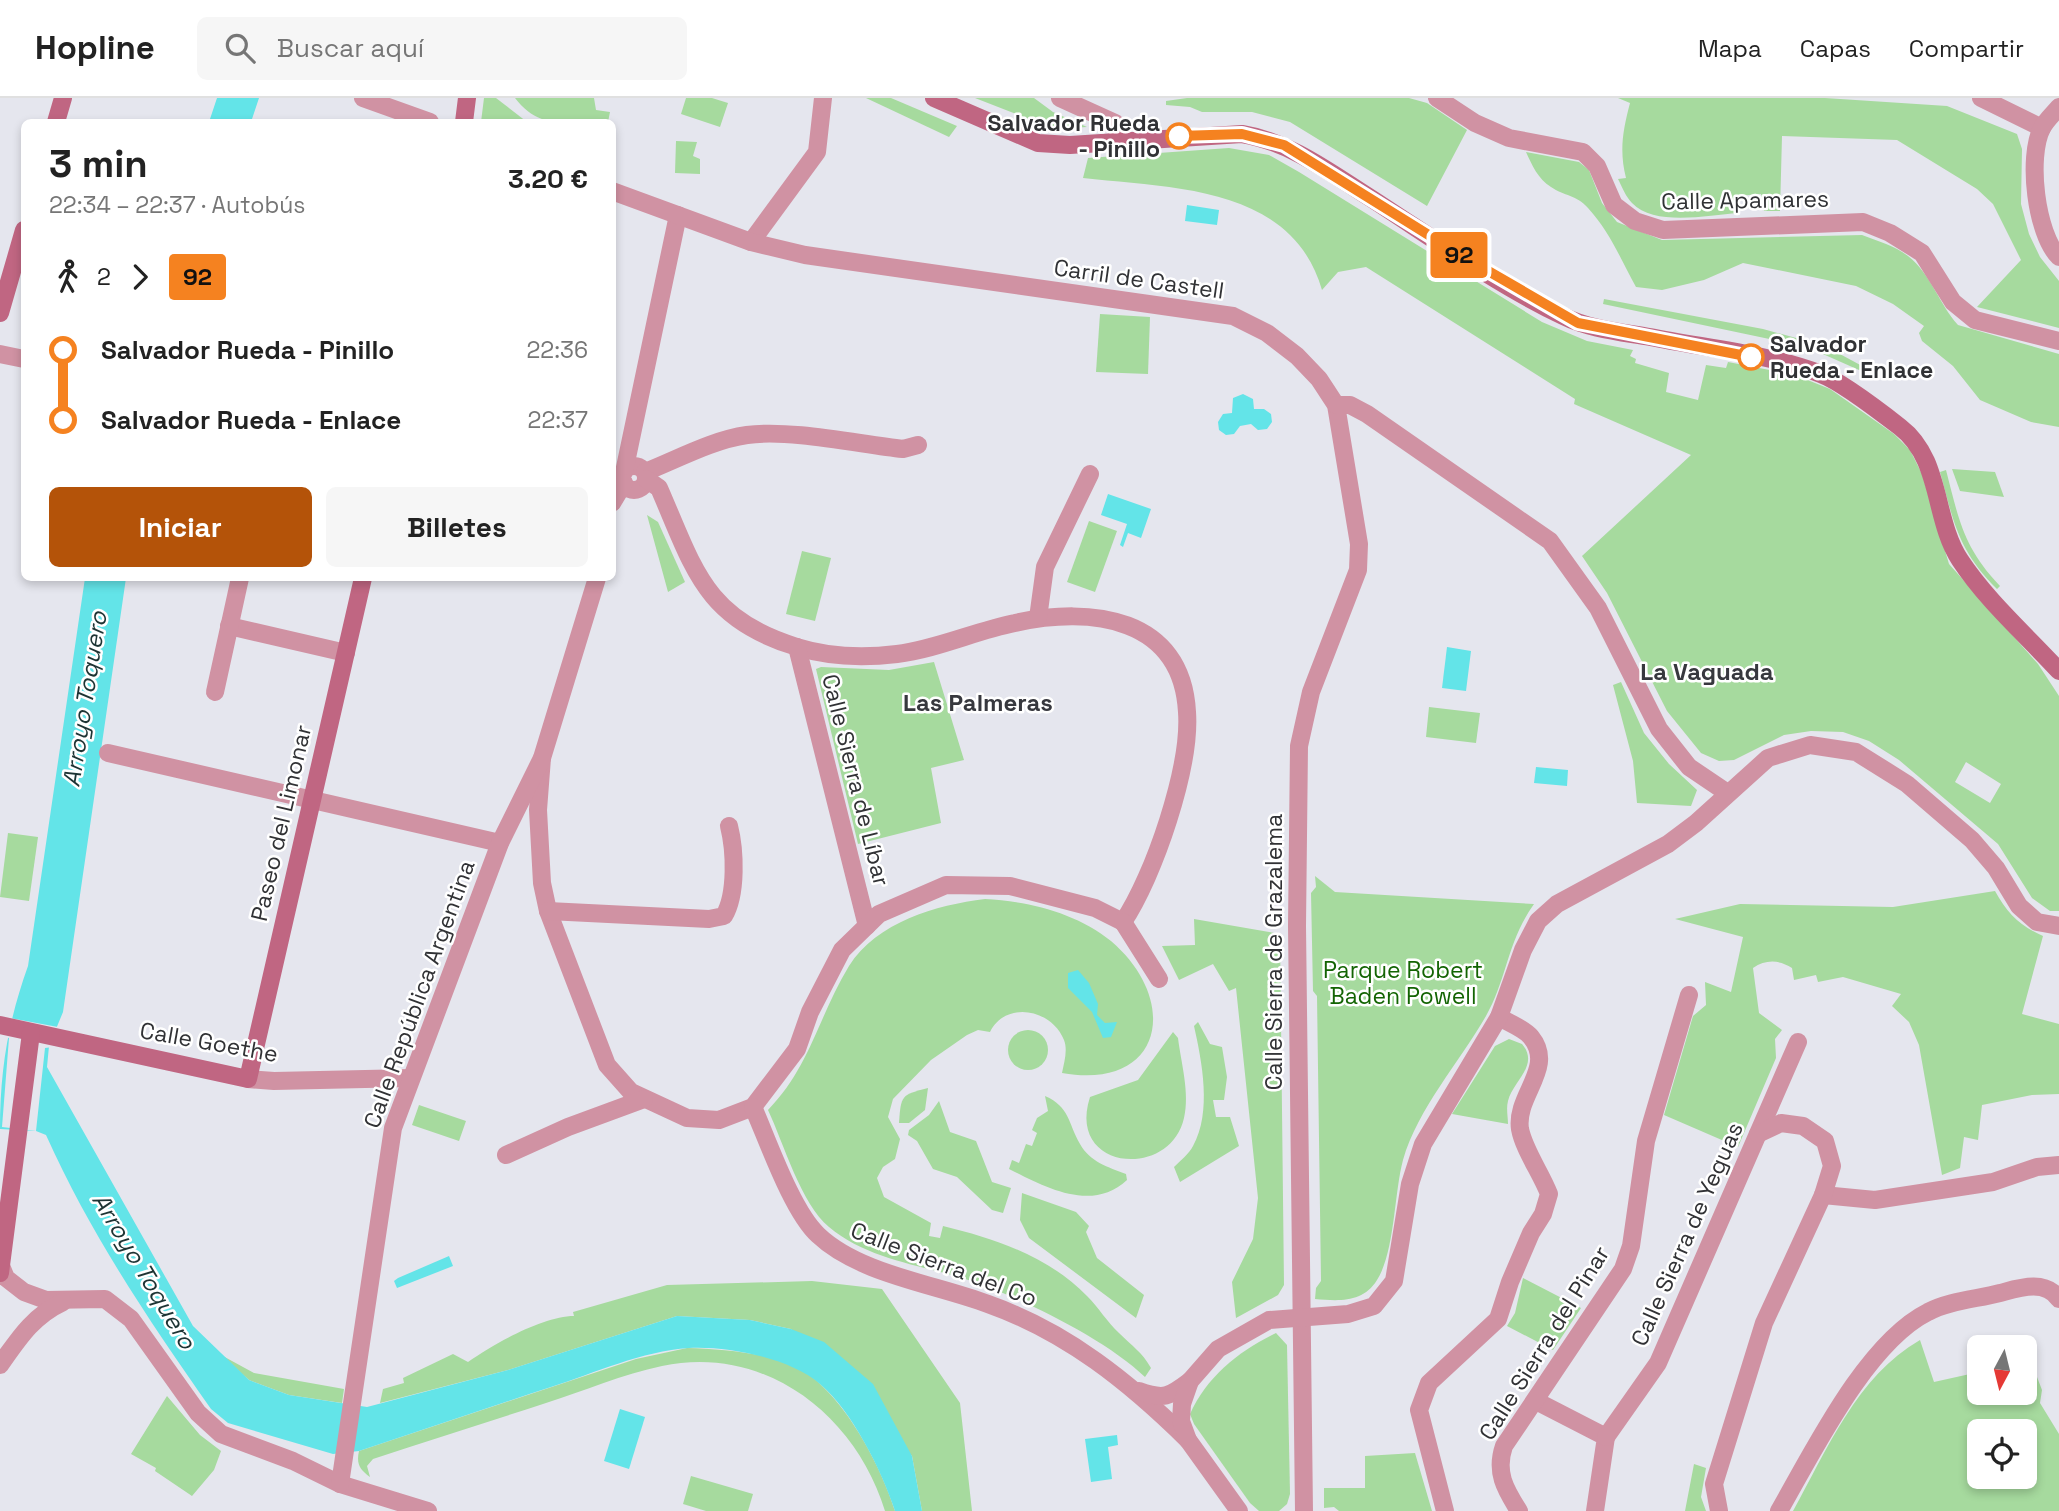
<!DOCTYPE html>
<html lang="es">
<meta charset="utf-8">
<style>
:root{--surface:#fff;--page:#f6f6f6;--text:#222;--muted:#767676;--line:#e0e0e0;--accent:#b45309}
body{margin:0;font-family:"Space Grotesk",sans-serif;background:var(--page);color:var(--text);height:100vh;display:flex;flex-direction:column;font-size:26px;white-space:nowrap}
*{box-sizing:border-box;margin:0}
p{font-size:23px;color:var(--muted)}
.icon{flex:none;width:38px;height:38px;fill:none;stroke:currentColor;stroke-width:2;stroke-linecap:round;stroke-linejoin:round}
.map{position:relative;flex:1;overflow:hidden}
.side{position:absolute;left:21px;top:21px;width:595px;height:462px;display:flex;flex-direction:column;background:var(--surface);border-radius:10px;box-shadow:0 4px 10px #0003}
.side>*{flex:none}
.badge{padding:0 14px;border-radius:5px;font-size:24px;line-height:46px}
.needle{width:46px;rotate:187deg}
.controls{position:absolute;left:1967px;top:1237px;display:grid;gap:14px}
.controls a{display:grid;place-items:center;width:70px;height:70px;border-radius:10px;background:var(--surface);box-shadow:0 4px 10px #0003;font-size:35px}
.map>.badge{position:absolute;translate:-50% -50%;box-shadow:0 0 0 4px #fff}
.legs{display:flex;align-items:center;gap:10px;height:77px;padding:0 28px;font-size:23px}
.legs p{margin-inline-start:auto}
.head{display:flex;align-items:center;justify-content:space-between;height:119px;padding:0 28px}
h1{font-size:38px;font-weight:800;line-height:52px}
.action{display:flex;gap:14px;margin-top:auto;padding:14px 28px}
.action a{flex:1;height:80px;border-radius:10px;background:var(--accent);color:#fff;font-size:28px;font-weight:800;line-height:80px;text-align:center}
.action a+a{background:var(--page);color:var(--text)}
ul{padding:0 28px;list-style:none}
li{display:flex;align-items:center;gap:24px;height:70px;font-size:26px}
li i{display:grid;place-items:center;width:10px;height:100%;margin:0 9px;background:currentColor}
li i::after{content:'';width:18px;height:18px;margin:-9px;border:5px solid;border-radius:50%;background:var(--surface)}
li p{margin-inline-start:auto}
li:first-child i{background:linear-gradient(#0000 50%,currentColor 0)}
li:last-child i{background:linear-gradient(currentColor 50%,#0000 0)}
header{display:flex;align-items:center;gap:42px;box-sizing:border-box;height:98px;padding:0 35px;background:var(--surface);border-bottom:2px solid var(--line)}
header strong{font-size:33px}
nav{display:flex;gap:38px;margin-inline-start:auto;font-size:24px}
.search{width:490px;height:63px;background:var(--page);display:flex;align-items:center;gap:18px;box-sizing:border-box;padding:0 24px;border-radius:10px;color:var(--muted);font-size:26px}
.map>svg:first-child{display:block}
.green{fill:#a6da9e;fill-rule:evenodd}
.water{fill:#63e4e8}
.pier{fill:#e5e6ee}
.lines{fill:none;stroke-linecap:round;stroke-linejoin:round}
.minor{stroke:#d092a3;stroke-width:18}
.tertiary{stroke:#d092a3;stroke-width:18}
.secondary{stroke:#c06682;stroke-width:18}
.line-1-casing{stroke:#fff;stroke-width:16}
.line-1{stroke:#f58220;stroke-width:10}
.stop-1-dot{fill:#fff;stroke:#f58220;stroke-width:3.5}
.labels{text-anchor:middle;stroke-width:5;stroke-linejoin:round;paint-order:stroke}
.stop-label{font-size:23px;font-weight:bold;fill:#313235;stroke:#fff;text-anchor:end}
.street-label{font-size:23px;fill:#313235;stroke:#fff}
.park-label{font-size:23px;fill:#136403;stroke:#fff}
.neighbourhood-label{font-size:24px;font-weight:bold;fill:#37383e;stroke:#fff}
.water-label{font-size:24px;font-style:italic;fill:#1d3434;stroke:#fff}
</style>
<header>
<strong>Hopline</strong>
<div class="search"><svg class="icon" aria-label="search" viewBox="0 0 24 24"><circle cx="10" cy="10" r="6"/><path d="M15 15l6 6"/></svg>Buscar aquí</div>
<nav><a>Mapa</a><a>Capas</a><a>Compartir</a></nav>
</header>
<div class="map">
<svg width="2059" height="1413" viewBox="0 0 2059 1413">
<rect width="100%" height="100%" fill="#e5e6ee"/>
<!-- green -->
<g class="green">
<polygon points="484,0 496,0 527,24 481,24"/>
<path d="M515,0H594L596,12L610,14L608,24C571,25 540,33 515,0Z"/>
<polygon points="686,0 712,0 728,5 720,29 681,16"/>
<polygon points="866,0 891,0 957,28 949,39"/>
<polygon points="975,0 1034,0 1053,14 1087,29 1054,31"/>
<polygon points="1187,0 1409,0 1427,5 1467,32 1427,108 1290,24 1252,14 1202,14 1190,9 1166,7 1166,3"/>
<path d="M1618,0H1825L1947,8L2017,36L2022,51L2021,106L2029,136L2040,159L2059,183V230L1977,209L2021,162L1993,106L1977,91L1897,42L1782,38L1780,113H1764L1761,96L1737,98L1738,115C1708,117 1655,129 1632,105C1626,99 1622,89 1618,81L1626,80C1619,52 1623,32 1630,5Z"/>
<polygon points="676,43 697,44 693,58 700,61 700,76 675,75"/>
<path d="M1229,50L1269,57L1299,74L1542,224L1587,243L1633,252L1630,258L1636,261L1635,265L1669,275L1666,294L1698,302L1706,267L1726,270L1728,264L1795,277L1830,291L1894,336L1910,352L1922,376L1949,466L2038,566L2059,598V813H2050L2032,800L1998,746L1899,662L1869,643L1843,634L1811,633L1784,637L1734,662L1719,663L1701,655L1667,613L1607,495L1582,458L1691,357L1574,306L1575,301L1366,169L1338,174L1322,192C1292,88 1173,90 1083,80L1088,60ZM1966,664L2001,686L1990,705L1955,684Z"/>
<path d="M1526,54L1579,64L1589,72L1602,105L1617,124L1662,142L1862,137C1878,143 1895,148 1908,158C1931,176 1939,206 1958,227L2059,256V329L2031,324L1980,302L1953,268L1922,243L1919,235L1924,228L1893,206L1856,188L1743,165L1704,182L1662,192L1636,189C1621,162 1610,134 1588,110C1577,97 1564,98 1551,89C1538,81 1532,67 1526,54Z"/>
<polygon points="1604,201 1763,231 1825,248 1864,269 1859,272 1807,249 1603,206"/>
<polygon points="1100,216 1150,219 1148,276 1096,274"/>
<polygon points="1952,371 1995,374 2004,399 1960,393"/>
<path d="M1946,372C1959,422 1963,449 2000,488L1997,491C1958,452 1954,425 1940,374Z"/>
<polygon points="647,417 658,424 685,484 668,494"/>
<polygon points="1089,423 1117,433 1095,494 1067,484"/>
<polygon points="802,453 831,460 815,523 786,516"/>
<polygon points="934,564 964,662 931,670 941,725 858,746 816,571 821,569 889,572"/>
<polygon points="1621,584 1644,635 1669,666 1697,692 1691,708 1637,705 1633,663 1613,587"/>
<polygon points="1429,609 1480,615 1476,645 1426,639"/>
<polygon points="8,735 38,739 29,803 0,799"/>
<path d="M1315,778L1335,794L1534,806C1507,844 1507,881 1486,918C1459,965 1418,1010 1403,1062C1394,1095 1395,1154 1377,1182C1363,1205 1339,1203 1315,1201L1316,1190L1321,1183L1317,898L1313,893L1311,795L1316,789Z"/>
<path d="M1995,793C2007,815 2020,828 2043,838L2022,916L2059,926V996L2032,997L1982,1007L1978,1042L1964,1039L1960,1070L1942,1077L1919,947L1909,924L1892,908L1901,896L1843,879L1818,884L1816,877L1794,882L1792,870C1780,862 1766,861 1753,870L1759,915L1782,932L1775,941L1776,960L1738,1049L1664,1017L1693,918L1706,907L1705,884L1731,894L1743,839L1675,821L1740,806L1893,809Z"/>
<path d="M985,801C1028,803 1077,815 1111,843C1181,903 1163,993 1062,975C1064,965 1068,952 1064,942C1051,910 1005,903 990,934L978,932L967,937L931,962L893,1001L888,1019L900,1041L895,1061L883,1069L877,1080L884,1099L931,1125L929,1138L940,1140L943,1128C996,1141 1048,1158 1087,1198C1099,1210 1107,1224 1119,1235C1132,1248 1142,1254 1151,1270L1145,1279C1108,1243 1033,1206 983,1187C933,1168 872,1165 829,1129C801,1106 784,1046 768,1012C810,969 819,917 849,868C877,824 936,807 985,801Z"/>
<polygon points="1194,821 1280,836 1284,1187 1278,1197 1236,1220 1232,1184 1253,1141 1258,1100 1236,890 1229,893 1213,866 1179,882 1162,848 1195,847"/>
<path d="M1198,924L1210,946L1222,949L1227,979L1224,1002H1213L1216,1019H1230L1239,1048L1180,1084L1174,1069C1180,1063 1189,1056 1193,1048C1212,1014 1202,964 1194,928Z"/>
<circle cx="1028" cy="952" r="20"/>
<path d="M1173,934L1178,940C1181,965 1190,995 1184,1020C1170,1082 1066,1073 1090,999L1138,982Z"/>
<path d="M1509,941L1522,946C1540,967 1513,983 1508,1003C1506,1010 1508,1019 1508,1026L1452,1016L1495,948Z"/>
<path d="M928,990L925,1012L909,1025H899C901,997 901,997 928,990Z"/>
<path d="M1045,998C1070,1009 1068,1025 1080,1046C1090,1064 1108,1069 1126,1076L1127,1082C1092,1115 1045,1089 1009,1071L1012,1062L1019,1065L1026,1046L1032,1048L1037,1035L1032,1032L1037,1020L1048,1013Z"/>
<polygon points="939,1003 950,1034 976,1043 992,1084 1011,1090 1003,1115 992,1112 957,1079 933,1071 917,1043 908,1037 909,1032 929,1017"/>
<polygon points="419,1007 466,1023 459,1043 412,1027"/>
<polygon points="1022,1095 1076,1114 1089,1128 1086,1134 1097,1160 1144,1197 1136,1220 1029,1140 1020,1122"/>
<polygon points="1523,1180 1581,1210 1553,1252 1507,1228 1515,1215"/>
<path d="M812,1183L882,1191L960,1305L972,1413H922L912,1358L791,1231L750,1222L677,1218L508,1272L380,1305L383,1291L404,1285L403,1280L453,1256L468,1264C495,1245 544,1218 574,1218L573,1214L667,1187Z"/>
<path d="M1276,1235L1287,1247L1290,1396L1287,1406L1279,1413H1259L1250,1405L1194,1326L1190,1316C1207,1278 1239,1253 1276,1235Z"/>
<path d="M1920,1242L1934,1284L1979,1274V1295H2025V1272L2037,1279L2042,1292L2040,1305L2059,1336V1413H1793C1827,1352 1857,1278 1920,1242ZM1979,1334H2025V1379H1979Z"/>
<path d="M687,1250C719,1251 757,1254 788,1265C838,1284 880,1365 895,1413H885C856,1318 766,1246 662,1268C623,1276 584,1293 546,1305C488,1324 431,1342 373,1361L367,1368L370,1379C360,1372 356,1366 359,1353L636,1261Z"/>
<polygon points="221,1257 254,1275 344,1291 342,1305 289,1297 249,1282"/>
<polygon points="167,1298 200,1337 221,1353 214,1372 192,1398 155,1373 156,1370 131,1356"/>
<polygon points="1415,1355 1432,1413 1339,1413 1334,1409 1324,1410 1324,1390 1365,1390 1365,1358"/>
<polygon points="1694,1366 1706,1370 1701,1399 1706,1413 1685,1413"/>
<polygon points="691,1378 753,1396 748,1413 706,1413 683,1406"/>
</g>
<!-- water -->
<g class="water">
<polygon points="217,0 259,0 251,24 209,24"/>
<polygon points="1187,107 1219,112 1217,127 1185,123"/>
<polygon points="1243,296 1253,301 1254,311 1264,311 1271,316 1272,324 1267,331 1258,332 1251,326 1240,328 1234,336 1226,337 1219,332 1218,324 1223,316 1232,315 1233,300"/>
<polygon points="1108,396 1151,411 1141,440 1128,435 1123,449 1120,447 1127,426 1101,417"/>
<path d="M85,480H126L63,914L49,948L47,969L193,1228L249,1282L289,1297L367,1309L508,1272L677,1218L750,1222L791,1231L824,1244L873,1286L912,1358L922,1413H895C882,1373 852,1313 820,1286C790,1260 728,1248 689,1250C642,1253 595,1275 551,1289C487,1310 423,1332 359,1353L333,1356L228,1325L211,1311C148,1221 91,1137 46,1037L36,1033L0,1031C0,972 8,924 28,868Z"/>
<polygon points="1447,549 1471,553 1466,593 1442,590"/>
<polygon points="1536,669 1568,672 1567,688 1534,685"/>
<polygon points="1078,872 1089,885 1098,906 1097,917 1105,925 1117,924 1111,939 1103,940 1092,914 1068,890 1068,875"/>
<polygon points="449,1158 453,1168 397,1190 394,1183 398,1180"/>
<polygon points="620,1311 645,1319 629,1371 604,1363"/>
<polygon points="1117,1337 1118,1347 1108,1349 1112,1381 1091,1384 1085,1341"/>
</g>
<!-- pier -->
<polygon class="pier" points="10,920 58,929 53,949 45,950 36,1033 2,1029 9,940 5,939 6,929"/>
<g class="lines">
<!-- minor -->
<g class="minor">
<polyline points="1060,0 1115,25 1119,43"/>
<polyline points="1437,0 1475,25 1509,40 1583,54 1597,68 1614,107 1635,123 1663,132 1863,124 1890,135 1922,155 1953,204 1975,222 2059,243"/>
<polyline points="1981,0 2042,30"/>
<path d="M2059,9C2054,15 2046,22 2042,30C2027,59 2036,136 2059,159"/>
<polyline points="751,144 817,54 823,0"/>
<polyline points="0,256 24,261"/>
<circle cx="634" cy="380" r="12"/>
<polyline points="624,374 678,117"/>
<path d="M645,374C678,361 712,342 747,337C790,331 858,346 903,351L918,347"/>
<path d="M646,381L659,390C694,470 704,521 797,549C829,559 864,560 897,556C937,551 975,533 1015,525C1091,508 1182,519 1187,614C1191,669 1154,778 1123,824"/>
<polyline points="612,405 624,385"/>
<polyline points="1038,520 1045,469 1090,376"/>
<polyline points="229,528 346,555"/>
<polyline points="797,549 867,828"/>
<polyline points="215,594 240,480"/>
<polyline points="108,655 500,745"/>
<polyline points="542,660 538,712 542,785 548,813 607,967 631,994 687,1020 719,1022 753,1009 797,951 810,914 842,852 879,816 946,787 1010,788 1095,810 1123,824"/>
<path d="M548,813L709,821L724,818C737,796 735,752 729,728"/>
<polyline points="1123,824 1159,881"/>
<polyline points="248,981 274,983 411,980"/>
<path d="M753,1009C768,1043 792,1113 818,1137C859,1176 935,1186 988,1206C1067,1234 1129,1284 1188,1342"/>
<polyline points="506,1057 568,1029 644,1001"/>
<polyline points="1823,1097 1875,1102 1993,1084 2037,1069 2059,1067"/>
<polyline points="1,1168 6,1180 24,1194 46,1202 105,1201 131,1221 198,1315 221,1336 293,1363 340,1386 428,1413"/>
<path d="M0,1267C19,1240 33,1218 63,1204"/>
<path d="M1139,1293C1164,1302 1169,1299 1190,1283"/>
<polyline points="1536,1303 1606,1339 1595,1413"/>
<polyline points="1606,1339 1658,1265 1798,944"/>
<polyline points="340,1386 393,1030 500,745 542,660 597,480"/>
<path d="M1445,1413L1419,1312L1429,1285L1498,1221L1510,1184L1531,1135L1543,1116L1549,1096C1541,1075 1524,1052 1520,1031C1515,997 1556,970 1531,939C1525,931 1509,925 1499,919"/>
<path d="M1519,1413C1505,1391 1495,1374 1504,1348L1623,1171L1631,1148L1646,1043L1689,897"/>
<polyline points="1719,1413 1714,1386 1764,1225 1823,1097 1832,1068 1825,1043 1803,1028 1781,1025 1758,1036"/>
<path d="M1779,1413C1813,1354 1866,1245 1928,1214C1948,1203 1977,1201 2000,1195C2019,1190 2045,1181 2059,1201"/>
</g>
<!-- tertiary -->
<g class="tertiary">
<polyline points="363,0 430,24"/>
<polyline points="612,93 751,144 805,157 1233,218 1267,235 1297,258 1319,281 1336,307 1359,446 1358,472 1311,594 1299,648 1297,828 1304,1413"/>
<polyline points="1336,307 1350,307 1367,316 1550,443 1598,510 1659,631 1689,669 1726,694"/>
<polyline points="1239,1413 1188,1342 1181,1323 1182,1306 1190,1283 1218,1251 1269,1222 1348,1216 1374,1208 1394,1183 1410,1086 1423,1046 1499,919 1523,852 1538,823 1557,806 1668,746 1696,725 1768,660 1810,647 1856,654 1907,686 1972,742 1996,770 2019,808 2037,824 2059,828"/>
</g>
<!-- secondary -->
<g class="secondary">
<path d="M934,0L1038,45L1070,47L1242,36C1290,44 1328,73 1369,99C1431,139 1496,186 1563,218C1589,231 1621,234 1650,239C1704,250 1770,256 1821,276C1842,284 1882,315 1900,329C1942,361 1933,421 1960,462C1987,503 2026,537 2059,573"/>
<polyline points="56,24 63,0"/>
<polyline points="464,24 467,0"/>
<polyline points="0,215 24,132"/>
<polyline points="0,927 248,981 363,480"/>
<polyline points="0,1175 31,935"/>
</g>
</g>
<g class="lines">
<!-- line-1 casing -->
<g class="line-1-casing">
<polyline id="line-1" points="1179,38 1242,36 1284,47 1464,159 1578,225 1751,259"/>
</g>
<!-- line-1 -->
<use href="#line-1" class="line-1"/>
</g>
<!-- markers -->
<g class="stop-1-dot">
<circle cx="1179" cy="38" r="12"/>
<circle cx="1751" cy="259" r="12"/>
</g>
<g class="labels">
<!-- stop labels -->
<g class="stop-label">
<text x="1160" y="33">Salvador Rueda<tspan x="1160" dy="26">- Pinillo</tspan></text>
<text x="1770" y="254" text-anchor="start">Salvador<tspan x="1770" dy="26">Rueda - Enlace</tspan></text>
</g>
<!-- street labels -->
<g class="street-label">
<text transform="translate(1745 102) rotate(-1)" y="8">Calle Apamares</text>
<text transform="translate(1139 181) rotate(8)" y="8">Carril de Castell</text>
<text transform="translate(856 682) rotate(76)" y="8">Calle Sierra de Líbar</text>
<text transform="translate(281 725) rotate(-77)" y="8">Paseo del Limonar</text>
<text transform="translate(1274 854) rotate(-90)" y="8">Calle Sierra de Grazalema</text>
<text transform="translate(419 896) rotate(-70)" y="8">Calle República Argentina</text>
<text transform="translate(209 944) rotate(10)" y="8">Calle Goethe</text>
<text transform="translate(1687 1136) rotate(-66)" y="8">Calle Sierra de Yeguas</text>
<text transform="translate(944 1166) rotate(21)" y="8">Calle Sierra del Co</text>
<text transform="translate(1544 1245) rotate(-58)" y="8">Calle Sierra del Pinar</text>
</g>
<!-- park labels -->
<g class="park-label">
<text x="1403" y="880">Parque Robert<tspan x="1403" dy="26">Baden Powell</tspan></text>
</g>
<!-- neighbourhood labels -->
<g class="neighbourhood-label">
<text x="1707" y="582">La Vaguada</text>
<text x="978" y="613">Las Palmeras</text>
</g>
<!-- water labels -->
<g class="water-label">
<text transform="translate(85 601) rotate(-81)" y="8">Arroyo Toquero</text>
<text transform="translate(144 1173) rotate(59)" y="8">Arroyo Toquero</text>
</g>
</g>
</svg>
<div class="controls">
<a><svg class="needle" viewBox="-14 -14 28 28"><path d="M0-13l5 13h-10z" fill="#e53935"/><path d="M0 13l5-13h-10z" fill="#767676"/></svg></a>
<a><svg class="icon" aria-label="locate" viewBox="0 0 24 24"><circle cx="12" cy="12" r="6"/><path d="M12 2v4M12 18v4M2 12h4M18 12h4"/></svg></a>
</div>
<b class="badge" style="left:1459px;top:157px;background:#f58220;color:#111">92</b>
<section class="side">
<div class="head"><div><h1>3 min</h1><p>22:34 – 22:37 · Autobús</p></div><b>3.20 €</b></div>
<div class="legs"><svg class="icon" aria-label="walk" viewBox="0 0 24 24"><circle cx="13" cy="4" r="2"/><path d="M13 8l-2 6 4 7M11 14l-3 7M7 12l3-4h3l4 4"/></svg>2<svg class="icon" aria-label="forward" viewBox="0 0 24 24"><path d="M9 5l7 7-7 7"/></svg><b class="badge" style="background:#f58220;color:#111">92</b></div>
<ul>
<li><i style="color:#f58220"></i><b>Salvador Rueda - Pinillo</b><p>22:36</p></li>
<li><i style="color:#f58220"></i><b>Salvador Rueda - Enlace</b><p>22:37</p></li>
</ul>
<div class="action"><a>Iniciar</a><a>Billetes</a></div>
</section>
</div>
